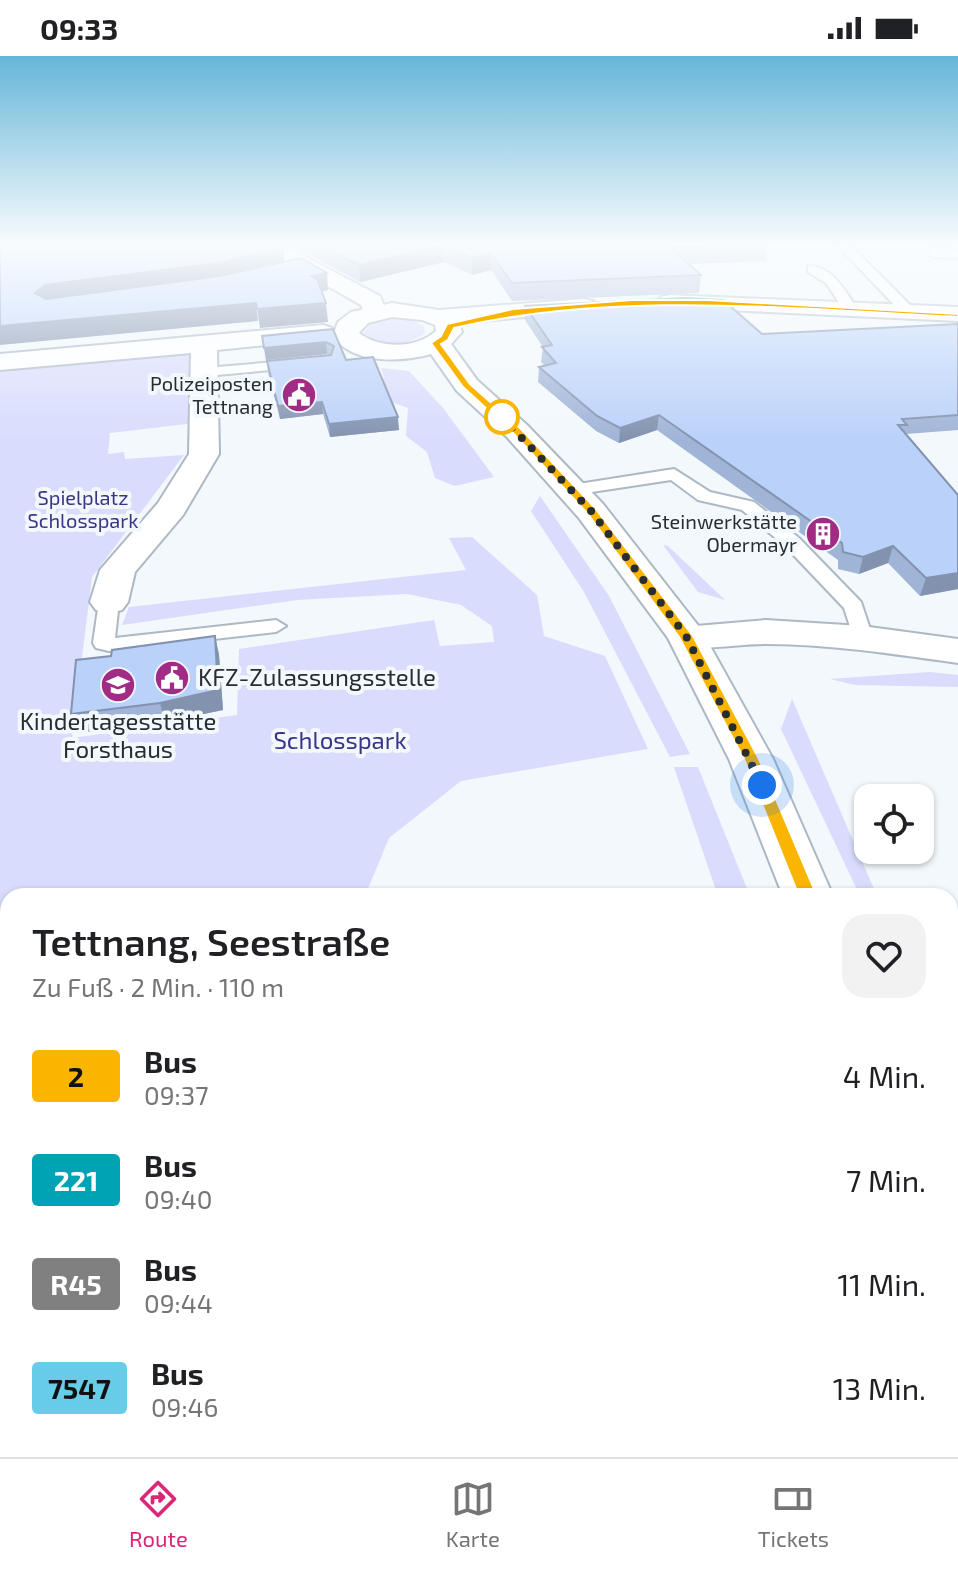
<!DOCTYPE html>
<html lang="de">
<meta charset="utf-8">
<style>
:root{--surface:#fff;--page:#f2f2f2;--text:#202124;--muted:#757577;--line:#e0e0e0;--accent:#db2777}
body{margin:0;font-family:"Exo 2",sans-serif;background:var(--page);color:var(--text);height:100vh;display:flex;flex-direction:column;font-size:30px;white-space:nowrap}
*{box-sizing:border-box;margin:0}
p{font-size:26px;color:var(--muted)}
.icon{flex:none;width:44px;height:44px;fill:none;stroke:currentColor;stroke-width:2;stroke-linecap:round;stroke-linejoin:round}
.map{position:relative;flex:1;overflow:hidden}
.drawer{position:absolute;left:0px;top:832px;width:958px;height:570px;display:flex;flex-direction:column;background:var(--surface);border-radius:24px 24px 0 0;box-shadow:0 2px 6px #0004}
.drawer>*{flex:none}
.badge{padding:0 16px;border-radius:6px;font-size:28px;line-height:52px}
.controls{position:absolute;left:854px;top:728px;display:grid;gap:16px}
.controls a{display:grid;place-items:center;width:80px;height:80px;border-radius:16px;background:var(--surface);box-shadow:0 2px 6px #0004;font-size:40px}
.you{position:absolute;width:40px;height:40px;margin:-20px;border:6px solid #fff;border-radius:50%;background:#1a73e8;box-shadow:0 0 0 12px #1a73e833}
.map>.badge{position:absolute;translate:-50% -50%;box-shadow:0 0 0 4px #fff}
.round{display:grid;place-items:center;flex:none;width:84px;height:84px;border-radius:24px;background:var(--page)}
.head{display:flex;align-items:center;justify-content:space-between;height:136px;padding:0 32px}
h1{font-size:38px;font-weight:600;line-height:60px}
ul{padding:0;list-style:none}
li{display:flex;align-items:center;gap:24px;height:104px;padding:0 32px}
li div{flex:1}
li b{display:block;font-size:30px}
li em{font-style:normal}
li .badge{min-width:88px;font-weight:700;text-align:center}
.status{display:flex;justify-content:space-between;align-items:center;height:56px;padding:0 40px;background:var(--surface);direction:ltr}
.status svg{height:22px;fill:currentColor}
.tabs{display:flex;justify-content:space-around;align-items:center;height:112px;border-top:2px solid var(--line);background:var(--surface);font-size:22px;color:var(--muted)}
.tabs a{display:grid;justify-items:center;gap:4px}
.tabs .on{color:var(--accent)}
.map>svg:first-child{display:block}
.green{fill:#d9dcfc}
.lines{fill:none;stroke-linecap:round;stroke-linejoin:round}
.lane-casing{stroke:#acb9c4;stroke-width:4}
.street-casing{stroke:#acb9c4;stroke-width:4}
.secondary-casing{stroke:#acb9c4;stroke-width:4}
.lane{fill:#fff;fill-rule:evenodd}
.street{fill:#fff;fill-rule:evenodd}
.secondary{fill:#fff;fill-rule:evenodd}
.wall{fill:#a0b4d7}
.shaded-wall{fill:#8292af}
.building{fill:#bad1fa;stroke:#8292af;stroke-width:2}
.line{fill:#fab500;stroke:#fff;stroke-width:2}
.walk{stroke:#282d31;stroke-width:8;stroke-dasharray:0 14.4}
.stop-dot{fill:#fff;stroke:#fab500;stroke-width:4}
.labels{text-anchor:middle;stroke-width:8;stroke-linejoin:round;paint-order:stroke}
.far-poi-label{font-size:20px;fill:#282d31;stroke:#f2f8fc;text-anchor:end}
.far-park-label{font-size:20px;fill:#3a3386;stroke:#f2f8fc}
.poi-label{font-size:24px;fill:#282d31;stroke:#f2f8fc;text-anchor:start}
.park-label{font-size:24px;fill:#3a3386;stroke:#f2f8fc}
</style>
<div class="status"><b>09:33</b><svg viewBox="0 0 49 12"><path d="M0 12V9h3v3zM5 12V6h3v6zM10 12V3h3v9zM15 12V0h3v12zM26 1h20v11H26zM47 4h2v5h-2z"/></svg></div>
<div class="map">
<svg width="958" height="1401" viewBox="0 0 958 1401">
<rect width="100%" height="100%" fill="#f2f8fc"/>
<!-- green -->
<g class="green">
<path d="M393,263L412,264L424,270L425,277C410,290 378,292 364,277L369,269Z"/>
<polygon points="193,294 196,367 110,377 108,398 124,396 125,403 184,399 92,521 72,682 237,659 239,593 434,564 440,590 494,586 492,570 461,549 407,538 297,544 122,569 129,551 466,514 449,482 472,481 537,539 544,580 605,600 648,693 461,725 389,782 365,840 8,840 8,1394 130,1394 127,1401 0,1401 0,314"/>
<polygon points="381,312 409,315 443,352 494,421 455,430 435,422 427,396 406,380 408,352 382,343 373,336 384,322"/>
<polygon points="540,440 609,540 690,698 670,701 584,536 531,455"/>
<polygon points="663,489 668,490 725,544 698,536"/>
<polygon points="930,616 958,619 958,631 855,629 830,623"/>
<polygon points="792,643 877,840 860,840 781,673"/>
<polygon points="674,711 698,711 750,840 718,840"/>
</g>
<g class="lines">
<!-- lane casing -->
<g class="lane-casing">
<g id="lane">
<polygon points="837,189 850,189 914,253 914,259 904,259"/>
<polygon points="934,191 958,194 958,202 933,201 928,195"/>
<path d="M808,210C832,209 846,236 858,254L856,257H846L826,227L808,216Z"/>
<polygon points="299,304 306,308 304,311 206,320 199,316 206,312"/>
<polygon points="674,413 710,436 754,446 799,482 861,546 873,582 869,586 855,586 844,552 785,490 742,454 698,444 671,424 572,439 563,434 572,429"/>
<polygon points="109,540 119,546 115,582 276,564 286,570 276,576 109,595 96,592 93,587 99,546"/>
</g>
</g>
<!-- street casing -->
<g class="street-casing">
<g id="street">
<polygon points="255,189 283,189 380,240 387,257 384,262 366,262 361,249"/>
<polygon points="323,269 332,272 336,277 332,282 217,294 219,398 183,459 135,516 128,546 122,554 109,557 96,554 90,546 100,514 158,447 189,398 191,297 0,314 0,298"/>
<path d="M766,564L862,570L958,583V607C894,598 830,588 765,588C735,588 702,596 672,588L667,580L672,572Z"/>
</g>
</g>
<!-- secondary casing -->
<g class="secondary-casing">
<g id="secondary">
<polygon points="669,239 958,251 958,265 661,251 657,246 661,241"/>
<path d="M584,243L593,245L596,250L593,255L459,267L462,276L451,288L477,324L527,369L603,448L700,572L773,703L833,840H783L729,703L668,582L579,462L507,381L457,335L431,298C402,306 353,309 333,280L338,266L351,256L392,247L439,254ZM392,261L422,264L435,269L436,275C416,293 380,293 359,277L368,267Z"/>
<polygon points="950,1242 958,1246 958,1340 950,1337"/>
</g>
</g>
<!-- lane -->
<use href="#lane" class="lane"/>
<!-- street -->
<use href="#street" class="street"/>
<!-- secondary -->
<use href="#secondary" class="secondary"/>
</g>
<!-- wall -->
<g class="wall">
<polygon points="290,189 768,189 766,205 689,208 701,219 699,237 512,245 491,214 472,219 444,206 360,226"/>
<polygon points="525,250 762,278 958,268 958,374 906,378 958,439 958,533 920,540 888,507 859,518 838,513 838,504 657,374 619,387 596,375 538,326 539,311 545,310 541,306 543,291 525,264"/>
<polygon points="333,273 346,304 399,374 330,381 323,358 280,363 268,317 267,305 329,299 327,298 266,304 262,280"/>
<polygon points="215,580 219,599 223,654 165,666 78,677 71,658 111,600"/>
</g>
<!-- shaded-wall -->
<g class="shaded-wall">
<polygon points="443,189 444,206 360,226 359,209"/>
<polygon points="283,192 285,209 221,224 50,247 35,237 45,229"/>
<polygon points="491,197 491,214 472,219 472,202"/>
<polygon points="327,217 328,234 314,238 312,220"/>
<polygon points="256,247 258,265 0,289 0,270"/>
<polygon points="326,247 328,266 260,272 257,253"/>
<polygon points="326,286 327,298 266,304 264,292"/>
<polygon points="322,346 323,358 280,363 278,350"/>
<polygon points="659,359 657,374 619,387 620,372"/>
<polygon points="398,361 399,374 330,381 329,368"/>
<polygon points="893,490 888,507 859,518 863,501"/>
<polygon points="958,517 958,533 920,540 926,522"/>
<polygon points="215,580 219,599 223,654 165,666 160,647"/>
</g>
<!-- building -->
<g class="building">
<polygon points="0,189 277,189 283,192 219,207 45,229 35,237 46,243 220,220 301,202 327,217 312,220 317,223 326,247 257,253 256,247 0,270"/>
<polygon points="320,189 443,189 359,209"/>
<polygon points="443,189 743,189 671,192 701,219 512,227 491,197 472,202"/>
<polygon points="685,242 723,244 762,278 958,268 958,359 902,363 907,369 898,369 958,439 958,517 926,522 893,490 863,501 843,496 842,487 659,359 620,372 597,360 539,311 556,307 542,291 552,289 525,250"/>
<polygon points="333,273 346,304 373,301 398,361 329,368 322,346 278,350 267,305 331,299 334,290 326,286 264,292 262,280"/>
<polygon points="215,580 218,634 160,647 71,658 76,604 111,600 112,594"/>
</g>
<!-- sky -->
<linearGradient id="sky" x2="0" y2="1"><stop stop-color="#66b6d9"/><stop offset="0.49" stop-color="#f9fcfe"/><stop offset="1" stop-color="#f9fcfe" stop-opacity="0"/></linearGradient>
<rect width="958" height="385" fill="url(#sky)"/>
<!-- line -->
<path class="line" d="M632,244H707L958,258V261C790,253 619,234 454,272L448,284L441,288L470,328L521,373L595,452L693,580L759,703L817,840L808,847L799,840L744,703L679,581L587,457L513,377L463,331L431,287L441,280L447,268L513,253Z"/>
<g class="lines">
<!-- walk -->
<polyline class="walk" points="502,361 591,455 686,580 762,729"/>
</g>
<!-- icons -->
<defs>
<g id="civic-disc" transform="scale(1.8)"><circle r="9.5" fill="#a22c85" stroke="#f2f8fc"/><path d="M-.6-6.5H3V-4.5H.6V-3L4-1V1h2V6H-6V1h2V-1L-.6-3ZM-1.2 2.5V6h2.4V2.5Z" fill="#fff"/></g>
<g id="building-disc" transform="scale(1.8)"><circle r="9.5" fill="#a22c85" stroke="#f2f8fc"/><path d="M-4-6H4V6H1V3H-1V6H-4ZM-2.5-4.3h1.7v1.8h-1.7ZM.8-4.3h1.7v1.8H.8ZM-2.5-1h1.7V.8h-1.7ZM.8-1h1.7V.8H.8Z" fill="#fff"/></g>
<g id="school-disc" transform="scale(1.8)"><circle r="9.5" fill="#a22c85" stroke="#f2f8fc"/><path d="M0-5L7-2L0 1L-7-2ZM-4 1L0 2.5L4 1V4Q0 6-4 4Z" fill="#fff"/></g>
</defs>
<g fill-rule="evenodd">
<use href="#civic-disc" x="299" y="339"/>
<use href="#building-disc" x="823" y="478"/>
<use href="#civic-disc" x="172" y="622"/>
<use href="#school-disc" x="118" y="629"/>
</g>
<!-- markers -->
<circle class="stop-dot" cx="502" cy="361" r="16"/>
<g class="labels">
<!-- far-poi labels -->
<g class="far-poi-label">
<text x="273" y="335">Polizeiposten<tspan x="273" dy="23">Tettnang</tspan></text>
<text x="797" y="473">Steinwerkstätte<tspan x="797" dy="23">Obermayr</tspan></text>
</g>
<!-- far-park labels -->
<g class="far-park-label">
<text x="83" y="449">Spielplatz<tspan x="83" dy="23">Schlosspark</tspan></text>
</g>
<!-- poi labels -->
<g class="poi-label">
<text x="198" y="630">KFZ-Zulassungsstelle</text>
<text x="118" y="674" text-anchor="middle">Kindertagesstätte<tspan x="118" dy="28">Forsthaus</tspan></text>
</g>
<!-- park labels -->
<g class="park-label">
<text x="340" y="693">Schlosspark</text>
</g>
</g>
</svg>
<div class="controls">
<a><svg class="icon" aria-label="locate" viewBox="0 0 24 24"><circle cx="12" cy="12" r="6"/><path d="M12 2v4M12 18v4M2 12h4M18 12h4"/></svg></a>
</div>
<div class="you" style="left:762px;top:729px"></div>
<section class="drawer">
<div class="head"><div><h1>Tettnang, Seestraße</h1><p>Zu Fuß · 2 Min. · 110 m</p></div><a class="round"><svg class="icon" aria-label="heart" viewBox="0 0 24 24"><path d="M12 20l-8-8c-3-5 5-10 8-4 3-6 11-1 8 4z"/></svg></a></div>
<ul>
<li><span class="badge" style="background:#fab500;color:#111">2</span><div><b>Bus</b><p>09:37</p></div><em>4 Min.</em></li>
<li><span class="badge" style="background:#00a3b4;color:#fff">221</span><div><b>Bus</b><p>09:40</p></div><em>7 Min.</em></li>
<li><span class="badge" style="background:#808080;color:#fff">R45</span><div><b>Bus</b><p>09:44</p></div><em>11 Min.</em></li>
<li><span class="badge" style="background:#66cce8;color:#111">7547</span><div><b>Bus</b><p>09:46</p></div><em>13 Min.</em></li>
</ul>
</section>
</div>
<nav class="tabs">
<a class="on"><svg class="icon" aria-label="directions" viewBox="0 0 24 24"><path d="M12 3l9 9-9 9-9-9zM9 14v-3h6M13 9l2 2-2 2"/></svg>Route</a>
<a><svg class="icon" aria-label="map" viewBox="0 0 24 24"><path d="M3 6l6-2 6 2 6-2v14l-6 2-6-2-6 2zM9 4v14M15 6v14"/></svg>Karte</a>
<a><svg class="icon" aria-label="tickets" viewBox="0 0 24 24"><path d="M3 7h18v10H3zM15 7v10"/></svg>Tickets</a>
</nav>
